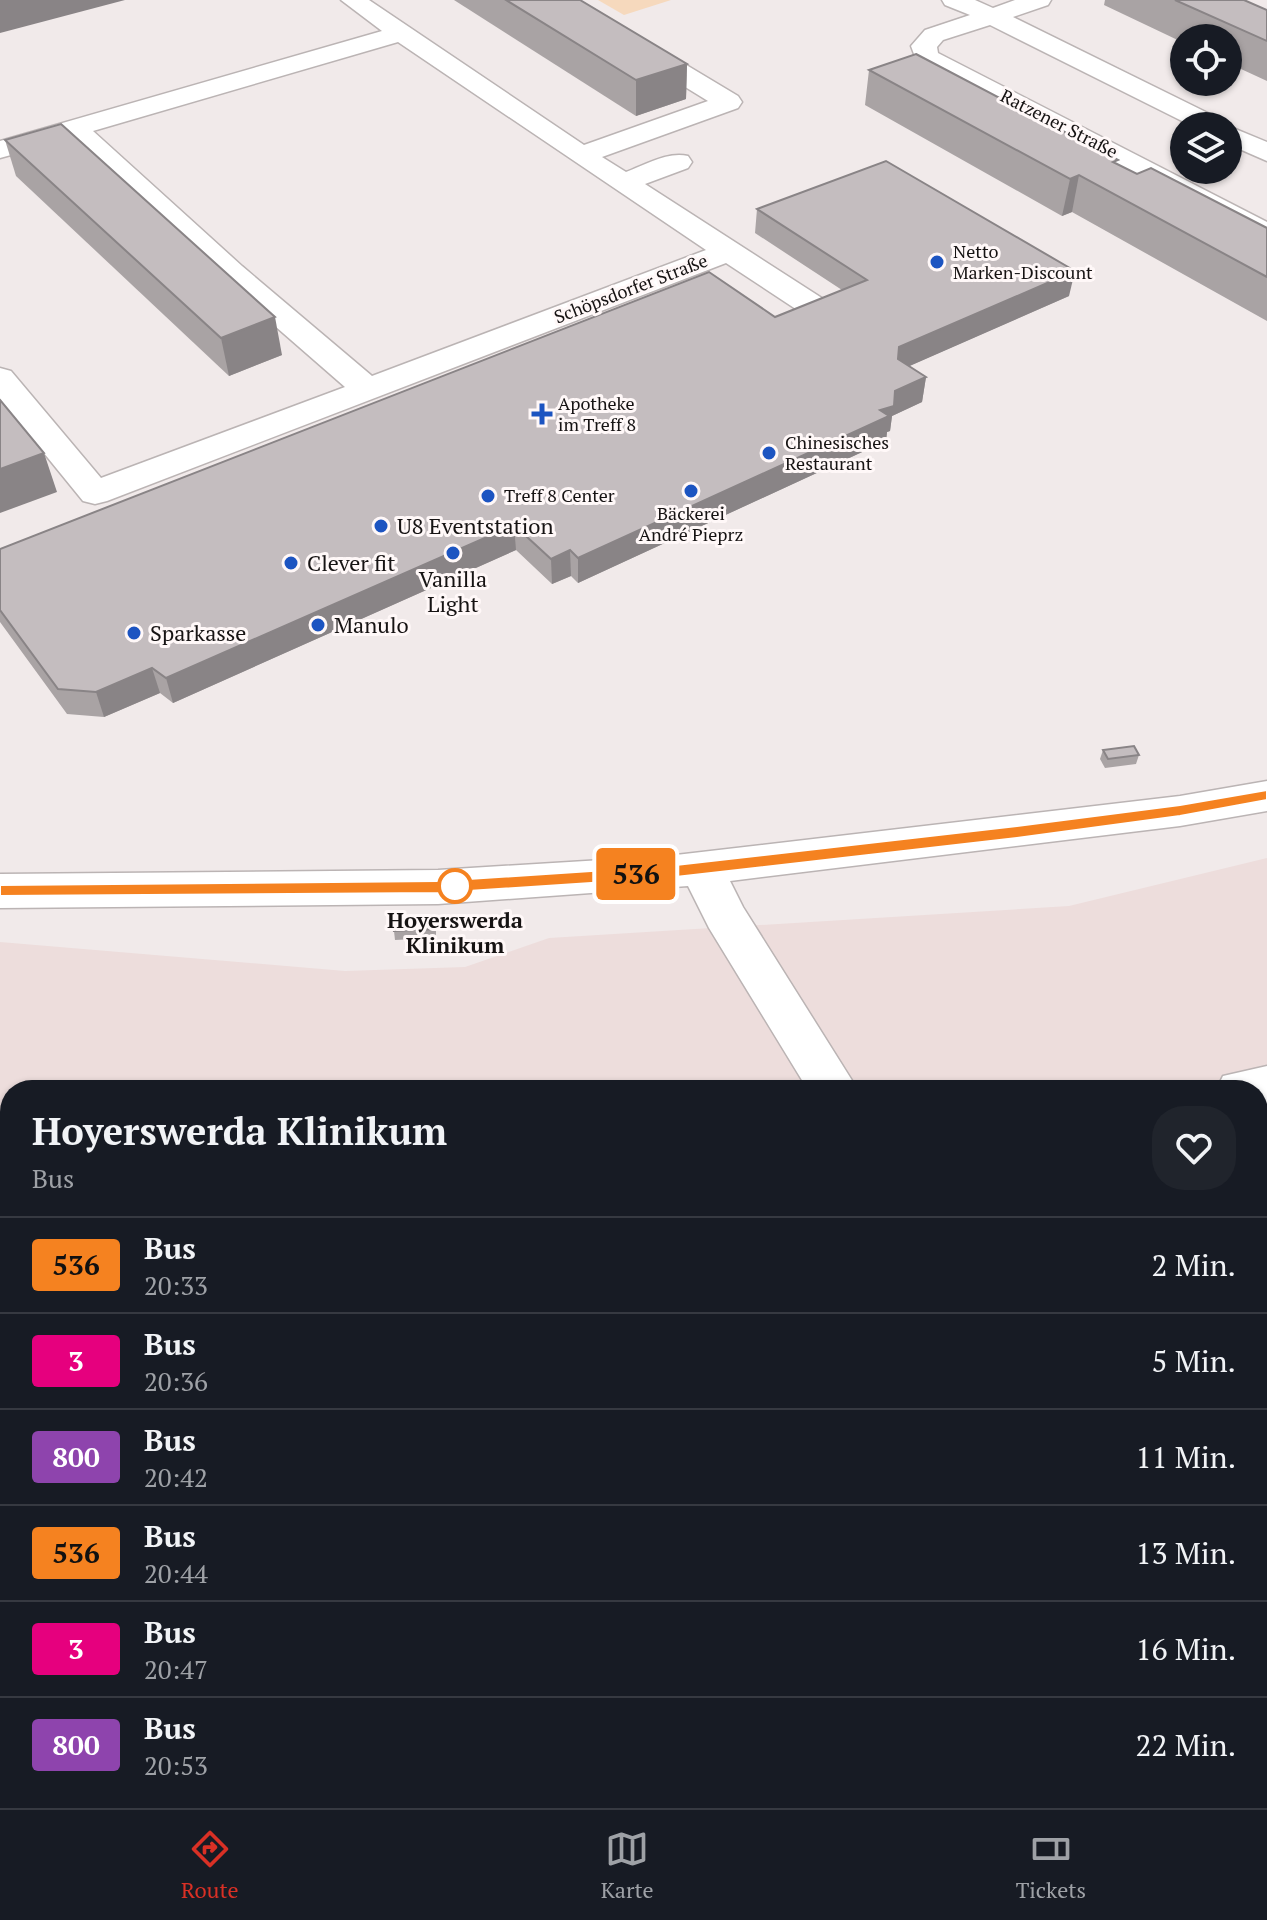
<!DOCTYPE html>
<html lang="de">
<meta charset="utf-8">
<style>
:root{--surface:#171b24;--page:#20242c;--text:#f1f3f6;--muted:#9ea1a6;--line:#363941;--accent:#d93025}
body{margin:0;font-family:"PT Serif",serif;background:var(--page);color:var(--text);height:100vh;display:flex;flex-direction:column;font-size:30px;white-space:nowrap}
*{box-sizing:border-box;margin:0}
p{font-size:26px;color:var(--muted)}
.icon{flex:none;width:44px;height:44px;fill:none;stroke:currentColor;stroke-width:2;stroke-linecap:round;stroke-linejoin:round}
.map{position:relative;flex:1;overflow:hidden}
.sheet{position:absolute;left:0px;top:1080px;width:1268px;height:728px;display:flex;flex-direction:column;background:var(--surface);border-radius:32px 32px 0 0;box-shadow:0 2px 6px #0004}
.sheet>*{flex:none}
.badge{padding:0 16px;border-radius:6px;font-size:28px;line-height:52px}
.tools{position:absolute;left:1170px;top:24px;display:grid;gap:16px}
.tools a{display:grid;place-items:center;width:72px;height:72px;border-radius:50%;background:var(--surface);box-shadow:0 2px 6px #0004;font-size:40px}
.map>.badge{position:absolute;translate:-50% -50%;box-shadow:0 0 0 4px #fff}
.round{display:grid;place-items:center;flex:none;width:84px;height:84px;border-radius:32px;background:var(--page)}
.head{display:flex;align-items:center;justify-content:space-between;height:136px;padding:0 32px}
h1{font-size:38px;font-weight:600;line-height:60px}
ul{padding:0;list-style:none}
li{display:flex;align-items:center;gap:24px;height:96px;padding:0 32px;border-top:2px solid var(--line)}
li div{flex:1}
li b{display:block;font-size:30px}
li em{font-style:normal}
li .badge{min-width:88px;font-weight:700;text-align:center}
.dock{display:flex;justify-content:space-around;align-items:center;height:112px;border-top:2px solid var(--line);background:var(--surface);font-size:22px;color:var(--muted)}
.dock a{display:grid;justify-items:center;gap:4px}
.dock .active{color:var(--accent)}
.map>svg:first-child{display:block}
.built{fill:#eddddc;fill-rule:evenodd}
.green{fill:#f6d9bd}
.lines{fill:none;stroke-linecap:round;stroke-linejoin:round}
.minor-casing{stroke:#bbb4b4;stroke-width:3}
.minor{fill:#fff;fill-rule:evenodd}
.wall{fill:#a9a3a4}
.shaded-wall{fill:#898486}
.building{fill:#c4bdbf;stroke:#898486;stroke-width:2}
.line{fill:#f58220;stroke:#fff;stroke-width:2}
.poi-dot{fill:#1c54c1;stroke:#fff8f8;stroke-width:3}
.stop-dot{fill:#fff;stroke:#f58220;stroke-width:4}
.labels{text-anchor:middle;stroke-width:6;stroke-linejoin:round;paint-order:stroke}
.far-street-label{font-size:18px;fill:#161313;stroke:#fff8f8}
.far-poi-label{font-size:18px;fill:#161313;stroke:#fff8f8;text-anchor:start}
.poi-label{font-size:22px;fill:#161313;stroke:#fff8f8;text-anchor:start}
.stop-label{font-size:22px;font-weight:bold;fill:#161313;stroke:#fff8f8}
</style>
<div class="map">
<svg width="1267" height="1808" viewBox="0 0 1267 1808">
<rect width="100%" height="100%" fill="#f1eaea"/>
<!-- built -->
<path class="built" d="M1267,858V1808H0V942L345,971L465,967L549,938L1069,906ZM10,1090H1258V1798H10Z"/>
<!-- green -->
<polygon class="green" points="598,0 671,0 624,15"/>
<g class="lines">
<!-- minor casing -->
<g class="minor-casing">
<g id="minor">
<path d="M341,0H369L584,145L708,101L552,5L549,0H578L738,96L742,102L738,108L602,157L626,172C645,165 668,151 688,156L692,162L688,168L645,184L842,311L847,318L842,325L831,327L820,325L726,263L107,501L95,504L83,501L0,399V368L11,371L101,478L345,387L220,278L69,139L0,158V141L382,31ZM398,42L706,250L372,376L242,266L93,131Z"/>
<polygon points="942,0 975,0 993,8 1015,0 1051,0 1048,5 1013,17 1222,120 1226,126 1192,126 990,25 943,40 937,47 938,53 1267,222 1267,242 1257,239 917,62 911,46 925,30 970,15 945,5"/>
<polygon points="1228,126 1267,142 1267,161 1228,144"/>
<polygon points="1267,781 1267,811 1180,826 730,881 743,907 858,1090 808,1090 709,928 688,886 438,904 0,908 0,874 438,870 667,856 1180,796"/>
<polygon points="1267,1066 1267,1106 1258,1107 1258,1090 1216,1090 1223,1076"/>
<rect x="1258" y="1329" width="9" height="50"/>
<polygon points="1258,1628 1267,1631 1267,1701 1258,1698"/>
<polygon points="705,1798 769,1798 772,1808 708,1808"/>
</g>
</g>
<!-- minor -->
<use href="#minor" class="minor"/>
</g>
<!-- wall -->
<g class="wall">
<polygon points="454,0 580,0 687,64 686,99 636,116"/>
<polygon points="1105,0 1244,0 1267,10 1267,81 1228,63 1228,38 1184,38 1184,43 1104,5"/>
<polygon points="869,70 1117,164 1137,174 1267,228 1267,321 1072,212 1062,216 865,105"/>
<polygon points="5,140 282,355 229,376 16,176"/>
<polygon points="757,209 1069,296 909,366 926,377 922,402 892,416 890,431 887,432 886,441 578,583 571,576 552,584 516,550 173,703 160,693 104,717 67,714 0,622 0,549 775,317 842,290 755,233"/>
<polygon points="1103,750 1139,755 1136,764 1105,768 1100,759"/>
<polygon points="436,928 436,938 395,940 394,931"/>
</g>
<!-- shaded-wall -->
<g class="shaded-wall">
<polygon points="0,0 125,0 0,33"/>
<polygon points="687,64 686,99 636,116 636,80"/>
<polygon points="1079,175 1072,212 1062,216 1070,179"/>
<polygon points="1075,271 1069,296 896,372 899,347"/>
<polygon points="275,317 282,355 229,376 221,338"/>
<polygon points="926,377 922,402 892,416 890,431 887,432 886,441 578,583 578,558 880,410 895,391"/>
<polygon points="44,453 57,492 0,513 0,469"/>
<polygon points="514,525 516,550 173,703 166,678"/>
<polygon points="570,550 571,576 552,584 551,559"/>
<polygon points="152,668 160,693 104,717 96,692"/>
<polygon points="1267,1276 1267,1304 1258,1307 1258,1278"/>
</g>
<!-- building -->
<g class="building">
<polygon points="506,0 580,0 687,64 636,80"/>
<polygon points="1175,0 1244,0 1267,10 1267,41"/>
<polygon points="916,54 1118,160 1113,162 1137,174 1151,168 1267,228 1267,277 1079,175 1070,179 869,70"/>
<polygon points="61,124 275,317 221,338 5,140"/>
<polygon points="886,161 1075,271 899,347 898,359 926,377 895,391 894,406 880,410 889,416 578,558 570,550 551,559 514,525 166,678 152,668 96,692 58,689 0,610 0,549 709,272 775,317 867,280 757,209"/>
<polygon points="0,400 44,453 0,469"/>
<polygon points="1134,746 1139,755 1108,759 1103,750"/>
<polygon points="435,919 435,929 394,931 395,920"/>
<polygon points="1267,1150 1267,1276 1258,1278 1258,1152"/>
<polygon points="565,1798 613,1798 616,1808 528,1808"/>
</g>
<!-- line -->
<polygon class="line" points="1267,790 1267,800 1180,816 1017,838 667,878 438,893 0,896 0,885 438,881 667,866 1017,826 1180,805"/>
<!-- markers -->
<g class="poi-dot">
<circle cx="937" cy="262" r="8"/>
<path d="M538 402h8v8h8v8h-8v8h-8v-8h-8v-8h8z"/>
<circle cx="769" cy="453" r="8"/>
<circle cx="691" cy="491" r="8"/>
<circle cx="488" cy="496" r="8"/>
<circle cx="381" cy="526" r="8"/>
<circle cx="453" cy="553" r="8"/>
<circle cx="291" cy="563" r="8"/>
<circle cx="318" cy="625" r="8"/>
<circle cx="134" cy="633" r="8"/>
</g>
<circle class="stop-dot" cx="455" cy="886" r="16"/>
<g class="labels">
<!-- far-street labels -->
<g class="far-street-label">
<text transform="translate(1059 124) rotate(27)" y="6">Ratzener Straße</text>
<text transform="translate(631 289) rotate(-21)" y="6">Schöpsdorfer Straße</text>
</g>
<!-- far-poi labels -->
<g class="far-poi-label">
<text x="953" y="258">Netto<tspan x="953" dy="21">Marken-Discount</tspan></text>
<text x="558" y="410">Apotheke<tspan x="558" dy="21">im Treff 8</tspan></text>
<text x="785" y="449">Chinesisches<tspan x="785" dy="21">Restaurant</tspan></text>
<text x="504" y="502">Treff 8 Center</text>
<text x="691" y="520" text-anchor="middle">Bäckerei<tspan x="691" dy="21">André Pieprz</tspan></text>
</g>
<!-- poi labels -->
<g class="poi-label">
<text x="397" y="534">U8 Eventstation</text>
<text x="307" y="571">Clever fit</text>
<text x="453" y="587" text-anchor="middle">Vanilla<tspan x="453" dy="25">Light</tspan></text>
<text x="334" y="633">Manulo</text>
<text x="150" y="641">Sparkasse</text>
</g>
<!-- stop labels -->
<g class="stop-label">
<text x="455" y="928">Hoyerswerda<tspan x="455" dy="25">Klinikum</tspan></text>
</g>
</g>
</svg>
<div class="tools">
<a><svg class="icon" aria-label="locate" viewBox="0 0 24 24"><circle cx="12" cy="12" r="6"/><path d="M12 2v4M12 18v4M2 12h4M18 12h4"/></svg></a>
<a><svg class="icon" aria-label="layers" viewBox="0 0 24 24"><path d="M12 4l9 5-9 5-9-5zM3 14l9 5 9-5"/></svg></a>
</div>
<b class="badge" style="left:636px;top:874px;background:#f58220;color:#111">536</b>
<section class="sheet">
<div class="head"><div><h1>Hoyerswerda Klinikum</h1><p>Bus</p></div><a class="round"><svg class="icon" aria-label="heart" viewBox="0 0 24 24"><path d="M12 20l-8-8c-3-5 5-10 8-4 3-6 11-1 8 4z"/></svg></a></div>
<ul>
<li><span class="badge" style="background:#f58220;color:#111">536</span><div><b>Bus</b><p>20:33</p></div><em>2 Min.</em></li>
<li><span class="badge" style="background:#e6007e;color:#fff">3</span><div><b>Bus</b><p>20:36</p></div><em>5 Min.</em></li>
<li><span class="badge" style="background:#8e44ad;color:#fff">800</span><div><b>Bus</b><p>20:42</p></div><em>11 Min.</em></li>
<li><span class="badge" style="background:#f58220;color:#111">536</span><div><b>Bus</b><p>20:44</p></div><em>13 Min.</em></li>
<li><span class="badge" style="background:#e6007e;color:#fff">3</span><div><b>Bus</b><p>20:47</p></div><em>16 Min.</em></li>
<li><span class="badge" style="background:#8e44ad;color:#fff">800</span><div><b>Bus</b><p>20:53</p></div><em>22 Min.</em></li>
</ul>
</section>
</div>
<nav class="dock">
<a class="active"><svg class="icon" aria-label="directions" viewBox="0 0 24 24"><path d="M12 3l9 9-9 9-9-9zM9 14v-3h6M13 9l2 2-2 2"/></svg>Route</a>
<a><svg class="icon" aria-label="map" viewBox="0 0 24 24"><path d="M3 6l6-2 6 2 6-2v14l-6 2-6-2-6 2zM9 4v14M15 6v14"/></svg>Karte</a>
<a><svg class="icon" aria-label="tickets" viewBox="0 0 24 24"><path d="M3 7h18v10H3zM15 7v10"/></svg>Tickets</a>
</nav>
